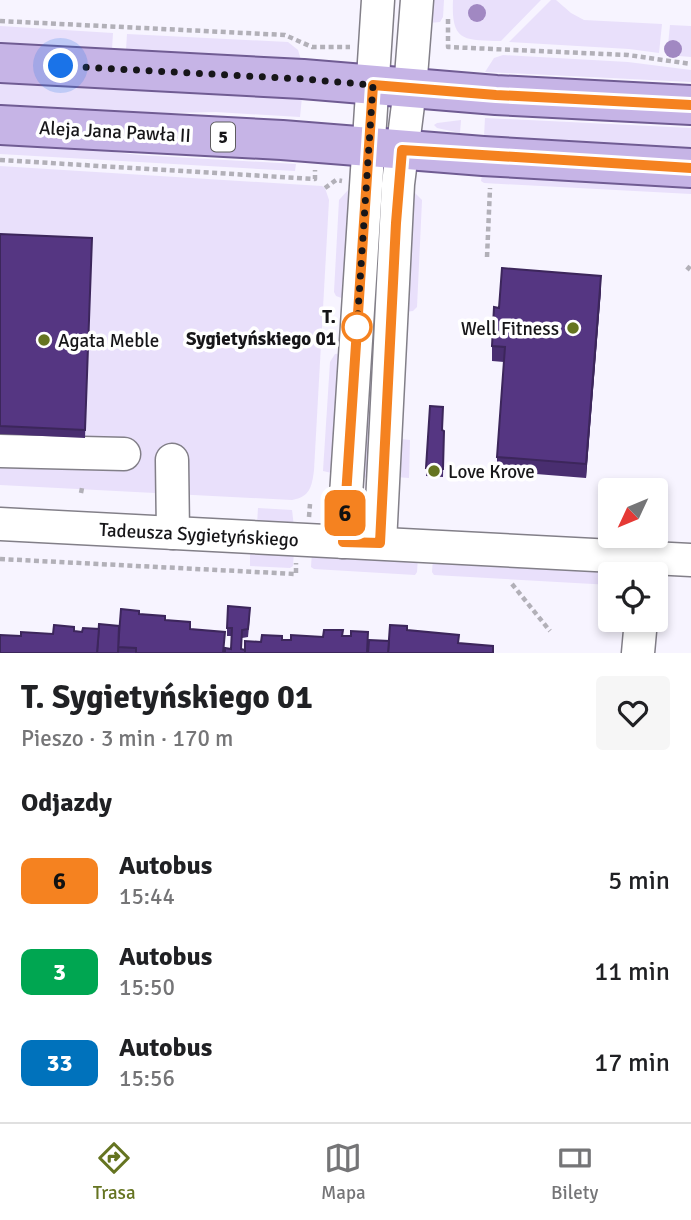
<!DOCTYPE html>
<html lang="pl">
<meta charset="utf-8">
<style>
:root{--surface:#fff;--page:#f6f6f6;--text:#202124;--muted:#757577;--line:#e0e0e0;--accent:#657421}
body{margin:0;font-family:Signika,sans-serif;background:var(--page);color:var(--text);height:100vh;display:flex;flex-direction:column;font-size:26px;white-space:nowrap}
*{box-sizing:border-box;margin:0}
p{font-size:23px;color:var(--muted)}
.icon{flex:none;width:38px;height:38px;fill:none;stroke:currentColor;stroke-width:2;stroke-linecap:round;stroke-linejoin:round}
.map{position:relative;height:653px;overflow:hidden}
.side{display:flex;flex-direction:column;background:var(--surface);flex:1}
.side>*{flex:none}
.badge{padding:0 14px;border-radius:10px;font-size:24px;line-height:46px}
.needle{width:46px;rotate:226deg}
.tools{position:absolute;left:598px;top:478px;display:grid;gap:14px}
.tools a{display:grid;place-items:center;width:70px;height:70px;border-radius:7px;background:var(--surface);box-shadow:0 4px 10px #0003;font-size:35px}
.you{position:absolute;width:35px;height:35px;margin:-18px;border:5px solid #fff;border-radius:50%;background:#1a73e8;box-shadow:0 0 0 10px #1a73e833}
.map>.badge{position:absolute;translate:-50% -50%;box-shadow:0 0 0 4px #fff}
h2{padding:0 21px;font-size:26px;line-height:63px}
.round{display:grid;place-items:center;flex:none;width:74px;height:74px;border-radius:7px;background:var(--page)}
.summary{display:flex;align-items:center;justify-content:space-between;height:119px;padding:0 21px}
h1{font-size:33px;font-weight:700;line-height:52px}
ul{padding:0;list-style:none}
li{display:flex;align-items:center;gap:21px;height:91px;padding:0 21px}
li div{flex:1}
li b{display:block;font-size:26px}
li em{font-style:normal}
li .badge{min-width:77px;font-weight:700;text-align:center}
.menu{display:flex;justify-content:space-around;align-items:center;height:98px;border-top:2px solid var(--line);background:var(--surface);font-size:19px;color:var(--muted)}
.menu a{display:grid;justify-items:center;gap:4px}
.menu .selected{color:var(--accent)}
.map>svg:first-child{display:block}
.green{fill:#e9e0fb}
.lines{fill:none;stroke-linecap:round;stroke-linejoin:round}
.minor-casing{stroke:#827f88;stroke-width:35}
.major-casing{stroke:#705c93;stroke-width:42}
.path{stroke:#b2b0b8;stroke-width:4.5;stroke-dasharray:5 3.5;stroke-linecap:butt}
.minor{stroke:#fff;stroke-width:32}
.major{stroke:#c6b4e6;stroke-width:38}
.tree{fill:#a188c2}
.wall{fill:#492e70}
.shaded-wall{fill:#3c265b}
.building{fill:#553682;stroke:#3c265b;stroke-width:2}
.line-casing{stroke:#fff;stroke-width:16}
.line{stroke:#f58220;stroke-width:10}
.walk{stroke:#171619;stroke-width:7;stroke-dasharray:0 12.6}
.stop-dot{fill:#fff;stroke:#f58220;stroke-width:3.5}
.poi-dot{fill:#657421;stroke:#fff;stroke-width:2.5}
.labels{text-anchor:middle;stroke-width:7;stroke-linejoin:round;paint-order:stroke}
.shield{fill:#fff;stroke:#5d5c5e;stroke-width:2}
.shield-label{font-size:18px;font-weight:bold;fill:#171619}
.street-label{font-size:19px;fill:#171619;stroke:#fff}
.stop-label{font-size:19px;font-weight:bold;fill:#171619;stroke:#fff;text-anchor:end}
.poi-label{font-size:19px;fill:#171619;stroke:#fff;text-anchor:start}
</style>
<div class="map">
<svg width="691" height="653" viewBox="0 0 691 653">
<rect width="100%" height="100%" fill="#f7f4ff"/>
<!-- green -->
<g class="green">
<polygon points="430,0 444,0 443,17 440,22 429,23"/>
<path d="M453,0H541L501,41C464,40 451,42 453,0Z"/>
<polygon points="551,0 556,0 571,13 584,20 662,24 659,53 629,49 509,42"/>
<polygon points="670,25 691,26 691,57 667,55"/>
<polygon points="0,26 113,33 112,49 0,44"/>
<polygon points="127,34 288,42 298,50 301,60 126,50"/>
<polygon points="503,55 628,62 691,70 691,82 485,72 494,58"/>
<polygon points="0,81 302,97 300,117 216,112 77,115 0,111"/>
<polygon points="485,118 691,128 691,148 484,137"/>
<polygon points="461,120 460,133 437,128 434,125 437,123"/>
<polygon points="0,139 139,155 296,164 295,171 0,154"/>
<path d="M0,166L322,186L325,188L329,200L314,470C312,486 310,497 292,500L0,485Z"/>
<polygon points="482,175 691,186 691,194 484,183 481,181"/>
<polygon points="349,189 352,196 347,300 336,296 334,292 339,200"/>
<polygon points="379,191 385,192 372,478 359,477"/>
<polygon points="414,192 422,200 417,307 413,311 405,312 411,197"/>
<polygon points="344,353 336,474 323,471 330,362 335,354"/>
<polygon points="400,439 410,440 409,478 396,477"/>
<polygon points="258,508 292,510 294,527 257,525"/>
<polygon points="250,549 294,551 293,566 290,568 250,566"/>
<polygon points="312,552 418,557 417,572 415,575 314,569 311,567"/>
<polygon points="433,558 625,570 630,574 611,574 611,585 434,575 432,572"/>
</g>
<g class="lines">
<!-- minor casing -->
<g class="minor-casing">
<g id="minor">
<polyline points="0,451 124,454"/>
<polyline points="172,460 173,533"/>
<polyline points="0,524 691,560"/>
<polyline points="343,542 378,0"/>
<polyline points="380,543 398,184 410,89 417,0"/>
<polyline points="638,653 641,620"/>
</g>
</g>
<!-- major casing -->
<g class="major-casing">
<g id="major">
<polyline points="0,63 303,79 496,95 691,105"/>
<polyline points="0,125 282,140 483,156 691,168"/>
</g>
</g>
<!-- path -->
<g class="path">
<polyline points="448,19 448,47 628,55 691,64"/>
<polyline points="0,21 285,35 312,47 350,47"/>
<polyline points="0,160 315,179 315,170"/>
<polyline points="325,188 336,180 342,181"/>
<polyline points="487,257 490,188"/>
<polyline points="687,270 691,265"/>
<polyline points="81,493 82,488"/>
<polyline points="309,517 310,504"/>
<polyline points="0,559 296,574 296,563"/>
<polyline points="512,584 550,631"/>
</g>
<!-- minor -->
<use href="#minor" class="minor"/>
<!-- major -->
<use href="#major" class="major"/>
</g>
<!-- trees -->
<g class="tree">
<circle cx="477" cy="13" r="9"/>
<circle cx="673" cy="49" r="9"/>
</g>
<!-- wall -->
<g class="wall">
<polygon points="0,234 92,238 85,438 0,434"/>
<polygon points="601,290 586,478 497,471 497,457 504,362 492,361 492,346 499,308"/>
<polygon points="442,431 444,431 443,477 426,476 426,468"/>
<polygon points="139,614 165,620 190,629 225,649 231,649 231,636 227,636 227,628 250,616 248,637 242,638 241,649 245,650 261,642 343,636 368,647 389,641 407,630 493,653 0,653 21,636 53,634 74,631 82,632 119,626"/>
</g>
<!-- shaded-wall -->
<polygon class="shaded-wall" points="601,276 601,290 586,478 586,464"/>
<!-- building -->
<g class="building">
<polygon points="0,234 92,238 85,430 0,426"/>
<polygon points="502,268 601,276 586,464 497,457 505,347 492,346 494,307 499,308"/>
<polygon points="430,406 443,407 442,430 444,431 443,469 426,468"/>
<polygon points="228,606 250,608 248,629 242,630 241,649 245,650 245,653 225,653 225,648 231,649 232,628 227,628"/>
<polygon points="121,609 139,611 139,614 165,616 165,620 190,622 190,629 225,632 223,653 136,653 136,648 118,647"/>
<polygon points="99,624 119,626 118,653 97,653"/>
<polygon points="54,625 74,627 74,631 82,632 83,628 99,629 97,653 0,653 0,635 21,636 21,632 53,634"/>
<polygon points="390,625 407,626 407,630 459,635 458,643 493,646 493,653 388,653"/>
<polygon points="324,630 343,630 342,636 351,636 351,631 368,632 367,653 245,653 245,641 261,642 262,635 282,636 282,640 291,640 291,635 323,637"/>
<polygon points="369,640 389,641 388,653 368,653"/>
</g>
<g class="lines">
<!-- line casing -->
<g class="line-casing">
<polyline id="line" points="691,105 496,95 373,85 343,542 380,543 396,223 402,150 691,168"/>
</g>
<!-- line -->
<use href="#line" class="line"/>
<!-- walk -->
<polyline class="walk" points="61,66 303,79 373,85 357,327"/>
</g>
<!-- markers -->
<circle class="stop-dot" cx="357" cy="327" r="14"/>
<g class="poi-dot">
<circle cx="573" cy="328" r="7"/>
<circle cx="44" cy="340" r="7"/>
<circle cx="434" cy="471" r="7"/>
</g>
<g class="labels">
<!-- shield labels -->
<rect class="shield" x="211" y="122.5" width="24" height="29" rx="5"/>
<g class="shield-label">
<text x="223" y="143">5</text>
</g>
<!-- street labels -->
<g class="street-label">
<text transform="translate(115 131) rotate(3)" y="7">Aleja Jana Pawła II</text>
<text transform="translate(199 534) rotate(3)" y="7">Tadeusza Sygietyńskiego</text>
</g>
<!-- stop labels -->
<g class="stop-label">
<text x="336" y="323">T.<tspan x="336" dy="22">Sygietyńskiego 01</tspan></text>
</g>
<!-- poi labels -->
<g class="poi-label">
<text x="559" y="335" text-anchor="end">Well Fitness</text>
<text x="58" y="347">Agata Meble</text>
<text x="448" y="478">Love Krove</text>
</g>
</g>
</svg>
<div class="tools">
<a><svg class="needle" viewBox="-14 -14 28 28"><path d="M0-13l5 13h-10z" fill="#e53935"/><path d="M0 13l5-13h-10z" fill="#757577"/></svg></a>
<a><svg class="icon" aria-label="locate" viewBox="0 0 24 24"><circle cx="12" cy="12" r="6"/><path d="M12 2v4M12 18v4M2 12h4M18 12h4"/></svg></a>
</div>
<div class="you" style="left:61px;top:66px"></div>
<b class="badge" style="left:345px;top:513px;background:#f58220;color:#111">6</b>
</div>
<section class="side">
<div class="summary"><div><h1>T. Sygietyńskiego 01</h1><p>Pieszo · 3 min · 170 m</p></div><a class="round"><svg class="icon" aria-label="heart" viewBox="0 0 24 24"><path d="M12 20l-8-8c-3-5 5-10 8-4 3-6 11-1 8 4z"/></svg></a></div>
<h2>Odjazdy</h2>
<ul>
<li><span class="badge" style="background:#f58220;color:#111">6</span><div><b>Autobus</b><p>15:44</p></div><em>5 min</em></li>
<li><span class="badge" style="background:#00a651;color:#fff">3</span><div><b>Autobus</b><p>15:50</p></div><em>11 min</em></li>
<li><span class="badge" style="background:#0072bc;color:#fff">33</span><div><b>Autobus</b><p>15:56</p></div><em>17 min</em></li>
</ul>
</section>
<nav class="menu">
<a class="selected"><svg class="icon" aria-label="directions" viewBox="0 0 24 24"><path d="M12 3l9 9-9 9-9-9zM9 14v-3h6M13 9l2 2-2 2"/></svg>Trasa</a>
<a><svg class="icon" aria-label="map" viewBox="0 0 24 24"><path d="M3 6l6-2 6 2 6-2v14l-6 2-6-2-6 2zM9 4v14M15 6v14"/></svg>Mapa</a>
<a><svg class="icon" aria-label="tickets" viewBox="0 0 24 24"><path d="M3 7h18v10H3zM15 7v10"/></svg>Bilety</a>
</nav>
